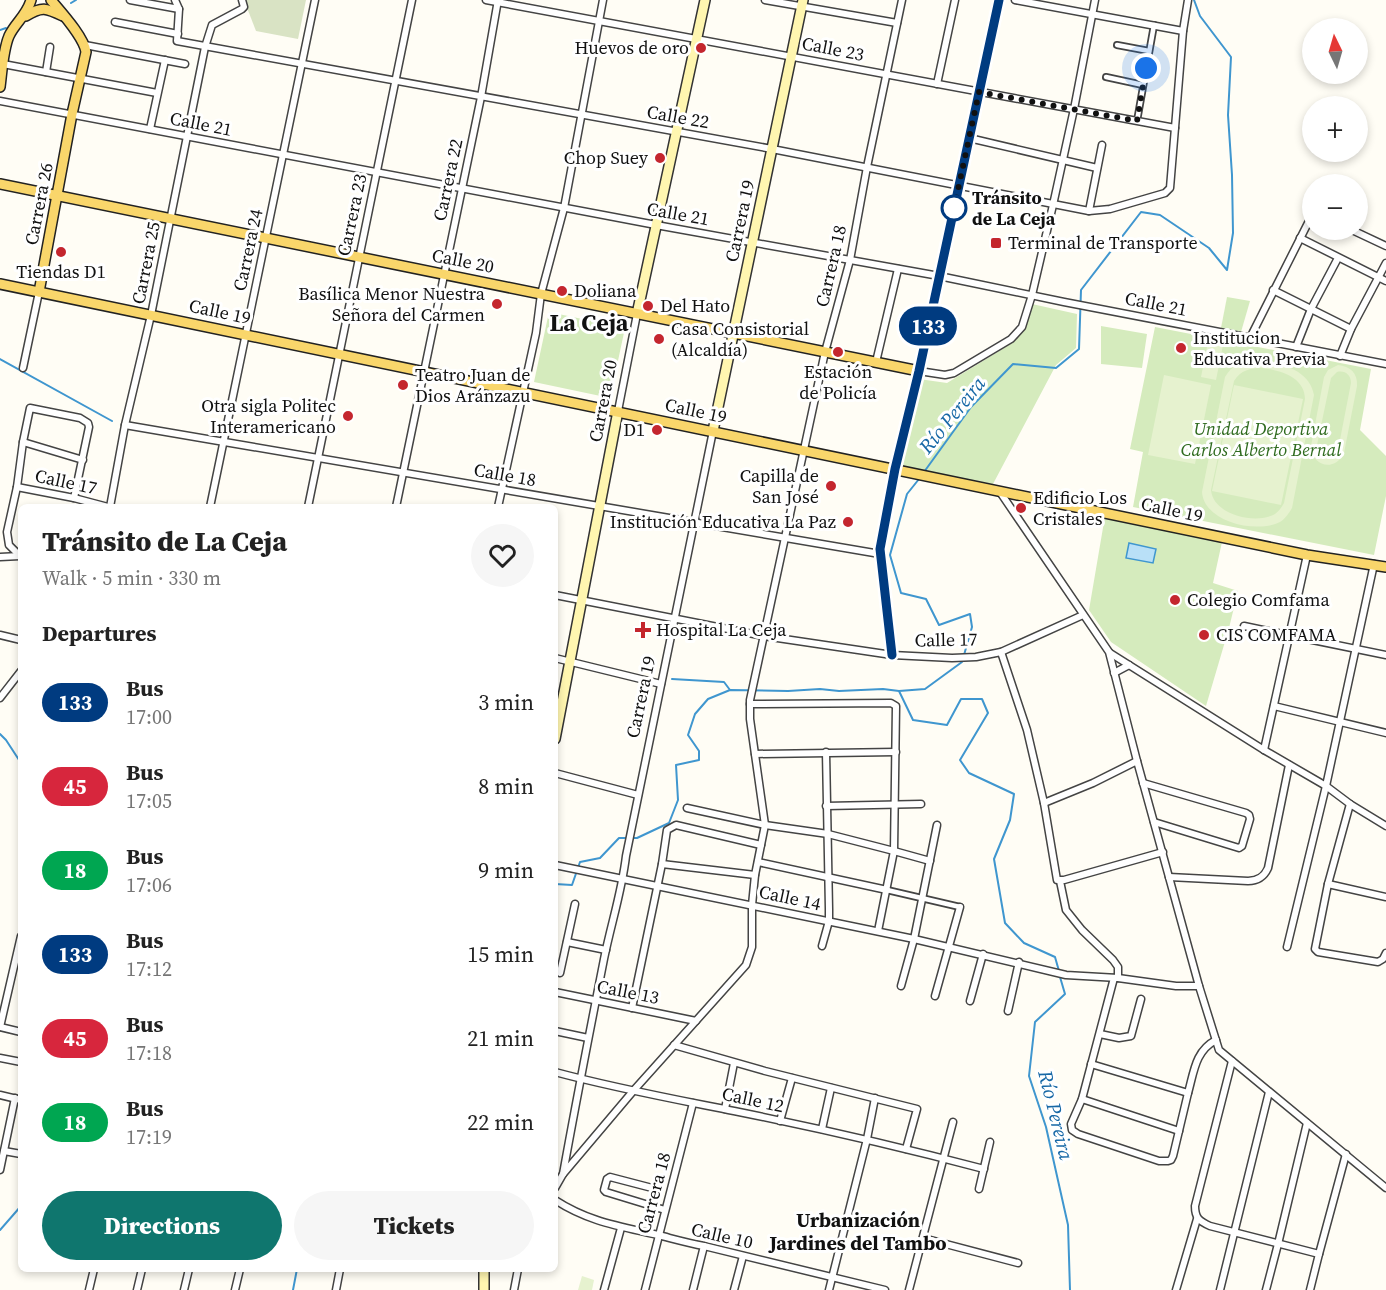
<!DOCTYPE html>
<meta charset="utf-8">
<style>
:root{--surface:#fff;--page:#f6f6f6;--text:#222;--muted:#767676;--accent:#0f766e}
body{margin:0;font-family:"Source Serif 4",serif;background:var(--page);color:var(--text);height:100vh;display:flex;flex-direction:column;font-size:22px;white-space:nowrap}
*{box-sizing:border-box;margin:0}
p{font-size:20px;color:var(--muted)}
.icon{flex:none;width:33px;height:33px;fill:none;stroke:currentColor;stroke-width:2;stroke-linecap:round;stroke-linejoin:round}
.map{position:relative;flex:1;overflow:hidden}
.details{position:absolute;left:18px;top:504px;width:540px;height:768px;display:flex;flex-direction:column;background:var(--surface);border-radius:9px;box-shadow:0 3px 9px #0003}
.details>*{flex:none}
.badge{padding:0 12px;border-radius:20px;font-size:21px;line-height:39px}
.needle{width:39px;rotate:355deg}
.buttons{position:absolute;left:1302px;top:18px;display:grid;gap:12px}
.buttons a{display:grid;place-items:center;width:66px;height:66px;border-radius:50%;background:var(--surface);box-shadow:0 3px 9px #0003;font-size:30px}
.you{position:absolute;width:30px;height:30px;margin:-15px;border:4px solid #fff;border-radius:50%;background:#1a73e8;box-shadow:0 0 0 9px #1a73e833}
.map>.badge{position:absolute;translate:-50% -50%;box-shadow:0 0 0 3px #fff}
h2{padding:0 24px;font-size:22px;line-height:54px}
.round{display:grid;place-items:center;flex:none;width:63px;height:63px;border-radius:32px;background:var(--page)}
.summary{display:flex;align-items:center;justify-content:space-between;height:102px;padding:0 24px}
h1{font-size:28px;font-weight:800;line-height:45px}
.cta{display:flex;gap:12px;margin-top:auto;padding:12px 24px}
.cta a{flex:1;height:69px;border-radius:36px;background:var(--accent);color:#fff;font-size:24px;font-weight:800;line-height:69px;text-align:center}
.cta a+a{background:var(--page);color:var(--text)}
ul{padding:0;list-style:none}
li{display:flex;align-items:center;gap:18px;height:84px;padding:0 24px}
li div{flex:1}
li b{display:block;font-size:22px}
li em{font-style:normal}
li .badge{min-width:66px;font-weight:700;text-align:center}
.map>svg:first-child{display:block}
.green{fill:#d5ebbd}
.cemetery{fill:#d9e3c4}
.pitch{fill:#e6f2cf;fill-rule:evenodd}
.water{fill:#b9e0f7;stroke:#3f96cf;stroke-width:1.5}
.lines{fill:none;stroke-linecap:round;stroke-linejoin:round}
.stream{stroke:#3f96cf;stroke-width:2}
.pedestrian-casing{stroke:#444;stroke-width:8}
.minor-casing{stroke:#444;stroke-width:9}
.secondary-casing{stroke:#333;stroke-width:12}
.primary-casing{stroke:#222;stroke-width:12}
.pedestrian{stroke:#fff;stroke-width:4.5}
.minor{stroke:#fff;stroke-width:6}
.secondary{stroke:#fff6b0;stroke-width:9}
.primary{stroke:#f9d66b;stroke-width:9}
.line-casing{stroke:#fff;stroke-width:14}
.line{stroke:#003b80;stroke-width:9}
.walk{stroke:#111;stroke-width:6;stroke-dasharray:0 10.8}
.poi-dot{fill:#c4262e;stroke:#fff;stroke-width:2}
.stop-dot{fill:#fff;stroke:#003b80;stroke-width:3}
.labels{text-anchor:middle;stroke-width:6;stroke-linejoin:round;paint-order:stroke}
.poi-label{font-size:18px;fill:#111;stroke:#fff;text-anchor:start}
.street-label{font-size:18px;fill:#111;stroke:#fff}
.stop-label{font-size:18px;font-weight:bold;fill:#111;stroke:#fff;text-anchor:start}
.park-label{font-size:18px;font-style:italic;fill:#2f6b1f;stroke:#fff}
.water-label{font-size:20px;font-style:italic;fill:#1768a6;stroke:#fff}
.neighbourhood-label{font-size:20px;font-weight:bold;fill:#111;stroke:#fff}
.district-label{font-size:24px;font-weight:bold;fill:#111;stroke:#fff}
</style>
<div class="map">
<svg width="1386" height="1290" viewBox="0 0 1386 1290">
<rect width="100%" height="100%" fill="#fffdf5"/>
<!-- green -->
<g class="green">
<polygon points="1227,297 1250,301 1241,332 1221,328"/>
<polygon points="1032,304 1077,314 1076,348 1056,365 993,484 898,466 919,379 947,383 1009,345 1024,329"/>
<polygon points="549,312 625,328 610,398 534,382"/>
<polygon points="1101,326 1147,334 1142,368 1101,364"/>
<polygon points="1155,327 1371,369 1360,430 1386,456 1386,496 1374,555 1133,507 1143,452 1130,449"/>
<polygon points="1105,516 1222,542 1213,583 1238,591 1229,628 1206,706 1111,642 1089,610"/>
</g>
<!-- cemetery -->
<polygon class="cemetery" points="244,0 306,0 298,39 256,31"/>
<!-- pitch -->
<g class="pitch">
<polygon points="1208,342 1223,345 1216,380 1201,377"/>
<path d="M1254,361C1276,360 1310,369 1314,395L1292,508C1289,513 1285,519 1280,522C1256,534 1204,522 1202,492L1225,377C1232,365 1241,362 1254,361ZM1262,368C1280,370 1305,377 1305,399L1284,503C1282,507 1279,511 1275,514C1256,525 1213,515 1211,490L1234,381C1241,370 1250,368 1262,368Z"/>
<path d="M1338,365C1350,366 1358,373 1357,386L1344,453C1335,472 1312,467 1311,446L1324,377L1328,370ZM1337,372C1345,370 1351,375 1351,383L1338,450L1333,456L1327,457L1319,453L1317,445L1331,378Z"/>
<polygon points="1164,375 1211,385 1195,464 1148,455"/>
<polygon points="1234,385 1303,399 1281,505 1212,491"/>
<polygon points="582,1276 594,1280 592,1290 578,1290"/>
</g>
<!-- water -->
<polygon class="water" points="1129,543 1156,549 1153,563 1126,558"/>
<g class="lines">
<!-- stream -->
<g class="stream">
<polyline points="71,3 76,0"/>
<polyline points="0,30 6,28"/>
<polyline points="0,359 112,421"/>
<polyline points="924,472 971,407 1013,364 1056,368 1079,349 1081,290 1141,212 1160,215 1209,248 1227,270 1233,233 1232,175 1228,115 1231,57 1200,16 1194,0"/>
<polyline points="919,479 907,494 890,555 901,593 926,599 939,625 970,614 972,627 962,662 925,689 899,691 913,720 947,725 961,699 982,699 988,713 960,760 969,773 1014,794 1010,820 994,859 1005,923 1024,943 1055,957 1059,971"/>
<polyline points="672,679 724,682 730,690"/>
<polyline points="0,734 6,740 21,763"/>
<polyline points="555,884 572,885 580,862 600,858 619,838 637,838 669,823 678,800 676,765 699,760 699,751 688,735 695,714 708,699 730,690 788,691 820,689 839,691 883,689 899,691"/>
<polyline points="1060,977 1065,994 1035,1022 1029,1076 1046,1127 1068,1225 1070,1290"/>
<polyline points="0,1230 21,1206"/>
<polyline points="293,1290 297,1269"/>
</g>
<!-- pedestrian casing -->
<g class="pedestrian-casing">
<g id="pedestrian">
<polyline points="1117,45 1149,51"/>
<polyline points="1106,77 1143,85"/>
<polyline points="1137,121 1154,25"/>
<polyline points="887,890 960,907"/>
</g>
</g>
<!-- minor casing -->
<g class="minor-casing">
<g id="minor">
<polyline points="130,0 179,9"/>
<polyline points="175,0 179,9 177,41 772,149 1089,211 1110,209 1165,193 1170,188 1183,31 1188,0"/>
<polyline points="486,0 1175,128"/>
<polyline points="765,0 897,23"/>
<polyline points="999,0 919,371 945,375 954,373 1011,339 1022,327 1032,295 1053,205 1074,109 1095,0"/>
<polyline points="1015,0 1183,31"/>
<polyline points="115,22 178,34"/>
<polyline points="85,45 185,64"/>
<polyline points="3,64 157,93"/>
<polyline points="46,72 50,47"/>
<polyline points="937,84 955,0"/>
<polyline points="0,101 656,225 939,276 1064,302 1386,364"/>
<polyline points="150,129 165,60"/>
<polyline points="969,138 1097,168"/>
<polyline points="1089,211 1102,145"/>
<polyline points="1352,230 1386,246"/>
<polyline points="1300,238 1386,281"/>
<polyline points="1273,290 1351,329"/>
<polyline points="1250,338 1312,215"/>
<polyline points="1296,347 1311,309 1338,258"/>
<polyline points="1340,356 1351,329 1386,263"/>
<polyline points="876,362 898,269"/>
<polyline points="23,368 39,292"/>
<polyline points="618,411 637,314"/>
<polyline points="125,425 880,554"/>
<polyline points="23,442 83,460"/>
<polyline points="17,487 74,498 108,507"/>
<polyline points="1000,492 1109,652 1137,761 1199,986 1219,1050 1386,1188"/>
<polyline points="110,507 125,425 151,315 205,47 212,25 242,9 244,7 242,0"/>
<polyline points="210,507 315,0"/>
<polyline points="308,507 412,0"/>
<polyline points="396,507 481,97 498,0"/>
<polyline points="498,507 536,333 541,294 564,208 603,0"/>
<polyline points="20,556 9,545 7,532 17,487 23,442 30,408 80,418 88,423 89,427 74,498"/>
<polyline points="0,557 20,556"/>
<polyline points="555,595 764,636 892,655 952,658 976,657 1001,652 1083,615"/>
<polyline points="1244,626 1386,655"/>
<polyline points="0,635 21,640"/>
<polyline points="1001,652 1027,730 1044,803 1057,880 1064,880 1163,852"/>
<polyline points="1110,653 1264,750 1326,786 1350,804 1386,826"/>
<polyline points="892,655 880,549 895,469"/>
<polyline points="555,658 661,684"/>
<polyline points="1114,673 1129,665"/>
<polyline points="0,698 21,671"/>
<polyline points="750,704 891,703 896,706 894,851 878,931"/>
<polyline points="1274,706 1386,733"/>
<polyline points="1264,750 1307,555"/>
<polyline points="755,754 896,752"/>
<polyline points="555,773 638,795"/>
<polyline points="1143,783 1246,813 1249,815 1250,819 1242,846 1239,848 1154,822"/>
<polyline points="1044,803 1093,783 1137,761"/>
<polyline points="1350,804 1328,884 1315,949 1318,952 1378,962 1383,959 1386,953"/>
<polyline points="826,806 921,804"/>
<polyline points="687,808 765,825 828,834 894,851 930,861"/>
<polyline points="758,862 887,890"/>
<polyline points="662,864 755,875"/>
<polyline points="555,865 914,939 1066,975 1118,978 1176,986 1199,986"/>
<path d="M1169,877L1248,881C1258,881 1264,877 1268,868L1289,765"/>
<polyline points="1060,881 1066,910 1082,930 1113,960 1118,967 1118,978"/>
<polyline points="1328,884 1386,897"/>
<polyline points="567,942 606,950"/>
<polyline points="822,946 829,921 829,909 826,752"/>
<polyline points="1287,947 1326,786 1374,564"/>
<polyline points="560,973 575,904"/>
<polyline points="1114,978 1082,1099 1071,1124 1072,1130 1078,1134 1159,1161 1168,1161 1171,1160 1173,1156 1188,1093"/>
<polyline points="901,986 914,939 937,825"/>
<polyline points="555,992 696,1021"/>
<polyline points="935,996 960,907"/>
<polyline points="970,1001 983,954"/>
<polyline points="632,1008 662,864 667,830 676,825 761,845"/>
<polyline points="1008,1011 1019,962"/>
<polyline points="0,1027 21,936"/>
<polyline points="0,1027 21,1032"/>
<polyline points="555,1031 588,1038"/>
<polyline points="1100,1034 1119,1038 1131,1036 1141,999"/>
<polyline points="674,1045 765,1071 917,1109 906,1149"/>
<polyline points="0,1058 21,1062"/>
<path d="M1232,1061L1195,1206C1195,1218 1199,1221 1210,1226L1319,1254L1346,1154"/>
<path d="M1091,1064L1188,1093C1194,1072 1195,1051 1216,1040"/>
<path d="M555,1072C614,1088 674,1099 734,1111C818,1128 901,1147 984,1169"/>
<polyline points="0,1095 21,1100"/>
<polyline points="1082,1099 1179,1131"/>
<polyline points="725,1109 734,1063"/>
<polyline points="780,1121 792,1078"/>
<polyline points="822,1129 831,1088"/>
<polyline points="4,1151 21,1154"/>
<polyline points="0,1170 15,1098"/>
<polyline points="563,1174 634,1090 746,965 752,947 752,905 755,875 765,825 750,719 750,700 825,352 850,260 867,167 902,0"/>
<path d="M555,1188L563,1174C576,1102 590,1030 604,959C611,924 622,891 626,856L713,431"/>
<polyline points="656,1189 610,1177 607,1179 604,1190 606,1192 665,1210"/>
<polyline points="979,1189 990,1142"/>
<path d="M555,1200C589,1222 619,1226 658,1235C674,1239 688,1243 704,1246L885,1290"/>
<polyline points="923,1238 1018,1263"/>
<polyline points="89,1290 94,1269"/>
<polyline points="137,1290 142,1269"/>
<polyline points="184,1290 189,1269"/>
<polyline points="235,1290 240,1269"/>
<polyline points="336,1290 340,1269"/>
<polyline points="514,1290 518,1269"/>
<polyline points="604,1290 621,1228"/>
<polyline points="645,1290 693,1103"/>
<polyline points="693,1290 704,1246"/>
<polyline points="734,1290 743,1256"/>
<polyline points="829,1290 867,1139 875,1098"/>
<polyline points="909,1290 953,1122"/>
<polyline points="1176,1290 1197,1219"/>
<polyline points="1220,1290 1269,1092"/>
<polyline points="1266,1290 1278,1244 1307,1123"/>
<polyline points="1310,1290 1319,1254"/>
</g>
</g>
<!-- secondary casing -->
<g class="secondary-casing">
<g id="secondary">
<polyline points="637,314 705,0"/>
<polyline points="713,431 803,0"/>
<polyline points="555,739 618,411"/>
<polyline points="484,1269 484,1290"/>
</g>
</g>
<!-- primary casing -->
<g class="primary-casing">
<g id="primary">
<path d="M26,16C42,6 46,8 63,16"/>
<path d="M0,87C2,72 3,50 9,36C15,23 27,15 31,0"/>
<polyline points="0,184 919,371 895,469"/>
<polyline points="0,284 1307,555 1386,567"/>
<path d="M39,292L72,114L86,52C84,37 61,12 51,0"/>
</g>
</g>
<!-- pedestrian -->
<use href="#pedestrian" class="pedestrian"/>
<!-- minor -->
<use href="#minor" class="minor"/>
<!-- secondary -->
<use href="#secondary" class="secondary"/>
<!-- primary -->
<use href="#primary" class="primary"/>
</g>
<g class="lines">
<!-- line casing -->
<g class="line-casing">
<polyline id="line" points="892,655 880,549 895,469 919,371 999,0"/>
</g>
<!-- line -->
<use href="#line" class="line"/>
<!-- walk -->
<polyline class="walk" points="954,208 979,92 1137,121 1146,68"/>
</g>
<!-- markers -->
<g class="poi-dot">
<circle cx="701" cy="48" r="6"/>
<circle cx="660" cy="158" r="6"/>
<rect x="990" y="237" width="12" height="12" rx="3"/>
<circle cx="61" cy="252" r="6"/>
<circle cx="562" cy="291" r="6"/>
<circle cx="497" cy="304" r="6"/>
<circle cx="648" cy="306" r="6"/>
<circle cx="659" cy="339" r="6"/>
<circle cx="1181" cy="348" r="6"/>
<circle cx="838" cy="352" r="6"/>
<circle cx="403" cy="385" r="6"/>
<circle cx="348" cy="416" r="6"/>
<circle cx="657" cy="430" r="6"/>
<circle cx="831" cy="486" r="6"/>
<circle cx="1021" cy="508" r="6"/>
<circle cx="848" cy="522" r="6"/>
<circle cx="1175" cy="600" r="6"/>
<path d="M640 621h6v6h6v6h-6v6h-6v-6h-6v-6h6z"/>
<circle cx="1204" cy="635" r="6"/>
</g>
<circle class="stop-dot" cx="954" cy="208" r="12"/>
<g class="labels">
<!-- poi labels -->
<g class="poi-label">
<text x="689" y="54" text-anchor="end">Huevos de oro</text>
<text x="648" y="164" text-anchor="end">Chop Suey</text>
<text x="1008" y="249">Terminal de Transporte</text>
<text x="61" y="278" text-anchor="middle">Tiendas D1</text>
<text x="574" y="297">Doliana</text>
<text x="485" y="300" text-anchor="end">Basílica Menor Nuestra<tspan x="485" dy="21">Señora del Carmen</tspan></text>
<text x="660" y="312">Del Hato</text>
<text x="671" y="335">Casa Consistorial<tspan x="671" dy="21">(Alcaldía)</tspan></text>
<text x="1193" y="344">Institucion<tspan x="1193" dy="21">Educativa Previa</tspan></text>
<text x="838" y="378" text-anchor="middle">Estación<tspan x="838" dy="21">de Policía</tspan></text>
<text x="415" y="381">Teatro Juan de<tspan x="415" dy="21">Dios Aránzazu</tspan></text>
<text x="336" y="412" text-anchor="end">Otra sigla Politec<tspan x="336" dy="21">Interamericano</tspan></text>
<text x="645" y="436" text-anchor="end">D1</text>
<text x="819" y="482" text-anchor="end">Capilla de<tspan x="819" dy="21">San José</tspan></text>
<text x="1033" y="504">Edificio Los<tspan x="1033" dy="21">Cristales</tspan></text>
<text x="836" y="528" text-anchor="end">Institución Educativa La Paz</text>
<text x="1187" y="606">Colegio Comfama</text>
<text x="656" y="636">Hospital La Ceja</text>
<text x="1216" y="641">CIS COMFAMA</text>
</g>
<!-- street labels -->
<g class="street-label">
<text transform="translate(833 49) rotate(11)" y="6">Calle 23</text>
<text transform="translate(678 117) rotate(10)" y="6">Calle 22</text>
<text transform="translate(201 124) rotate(11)" y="6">Calle 21</text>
<text transform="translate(448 180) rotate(-78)" y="6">Carrera 22</text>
<text transform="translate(39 204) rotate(-79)" y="6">Carrera 26</text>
<text transform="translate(678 214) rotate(10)" y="6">Calle 21</text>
<text transform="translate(352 215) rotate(-78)" y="6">Carrera 23</text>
<text transform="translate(740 221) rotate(-78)" y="6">Carrera 19</text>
<text transform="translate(248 250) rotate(-78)" y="6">Carrera 24</text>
<text transform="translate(463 261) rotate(11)" y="6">Calle 20</text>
<text transform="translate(146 263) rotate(-79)" y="6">Carrera 25</text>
<text transform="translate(831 266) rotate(-77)" y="6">Carrera 18</text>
<text transform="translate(1156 304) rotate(11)" y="6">Calle 21</text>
<text transform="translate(220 312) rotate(12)" y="6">Calle 19</text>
<text transform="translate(603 401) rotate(-79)" y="6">Carrera 20</text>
<text transform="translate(696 411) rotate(12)" y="6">Calle 19</text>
<text transform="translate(505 475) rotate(10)" y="6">Calle 18</text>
<text transform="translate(66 482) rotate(12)" y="6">Calle 17</text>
<text transform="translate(1172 510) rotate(12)" y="6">Calle 19</text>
<text transform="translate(946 640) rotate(-1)" y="6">Calle 17</text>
<text transform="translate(641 697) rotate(-78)" y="6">Carrera 19</text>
<text transform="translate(790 898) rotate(12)" y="6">Calle 14</text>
<text transform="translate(628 992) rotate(11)" y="6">Calle 13</text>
<text transform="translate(753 1100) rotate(12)" y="6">Calle 12</text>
<text transform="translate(654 1193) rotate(-75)" y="6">Carrera 18</text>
<text transform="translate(722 1236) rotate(13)" y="6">Calle 10</text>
</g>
<!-- stop labels -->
<g class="stop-label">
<text x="972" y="204">Tránsito<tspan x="972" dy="21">de La Ceja</tspan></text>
</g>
<!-- park labels -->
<g class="park-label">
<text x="1261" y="435">Unidad Deportiva<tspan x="1261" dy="21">Carlos Alberto Bernal</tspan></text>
</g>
<!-- water labels -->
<g class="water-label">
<text transform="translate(952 415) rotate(-51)" y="7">Río Pereira</text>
<text transform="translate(1056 1115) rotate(76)" y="7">Río Pereira</text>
</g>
<!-- neighbourhood labels -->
<g class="neighbourhood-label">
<text x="858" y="1227">Urbanización<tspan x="858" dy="23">Jardines del Tambo</tspan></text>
</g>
<!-- district labels -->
<g class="district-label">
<text x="589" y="331">La Ceja</text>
</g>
</g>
</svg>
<div class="buttons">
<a><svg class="needle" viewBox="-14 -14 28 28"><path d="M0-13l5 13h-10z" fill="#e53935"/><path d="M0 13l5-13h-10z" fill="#767676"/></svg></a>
<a>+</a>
<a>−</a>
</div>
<div class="you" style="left:1146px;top:68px"></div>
<b class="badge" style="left:928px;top:326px;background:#003b80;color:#fff">133</b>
<section class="details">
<div class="summary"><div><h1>Tránsito de La Ceja</h1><p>Walk · 5 min · 330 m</p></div><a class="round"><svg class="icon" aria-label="heart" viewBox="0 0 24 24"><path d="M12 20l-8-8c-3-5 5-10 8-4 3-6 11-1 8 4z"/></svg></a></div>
<h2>Departures</h2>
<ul>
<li><span class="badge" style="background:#003b80;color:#fff">133</span><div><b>Bus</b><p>17:00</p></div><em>3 min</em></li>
<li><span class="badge" style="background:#d7263d;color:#fff">45</span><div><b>Bus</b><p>17:05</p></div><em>8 min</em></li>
<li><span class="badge" style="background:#00a651;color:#fff">18</span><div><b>Bus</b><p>17:06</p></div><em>9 min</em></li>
<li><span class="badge" style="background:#003b80;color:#fff">133</span><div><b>Bus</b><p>17:12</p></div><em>15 min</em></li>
<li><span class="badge" style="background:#d7263d;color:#fff">45</span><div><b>Bus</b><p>17:18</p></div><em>21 min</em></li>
<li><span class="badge" style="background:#00a651;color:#fff">18</span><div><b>Bus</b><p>17:19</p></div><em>22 min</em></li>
</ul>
<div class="cta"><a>Directions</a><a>Tickets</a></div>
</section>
</div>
